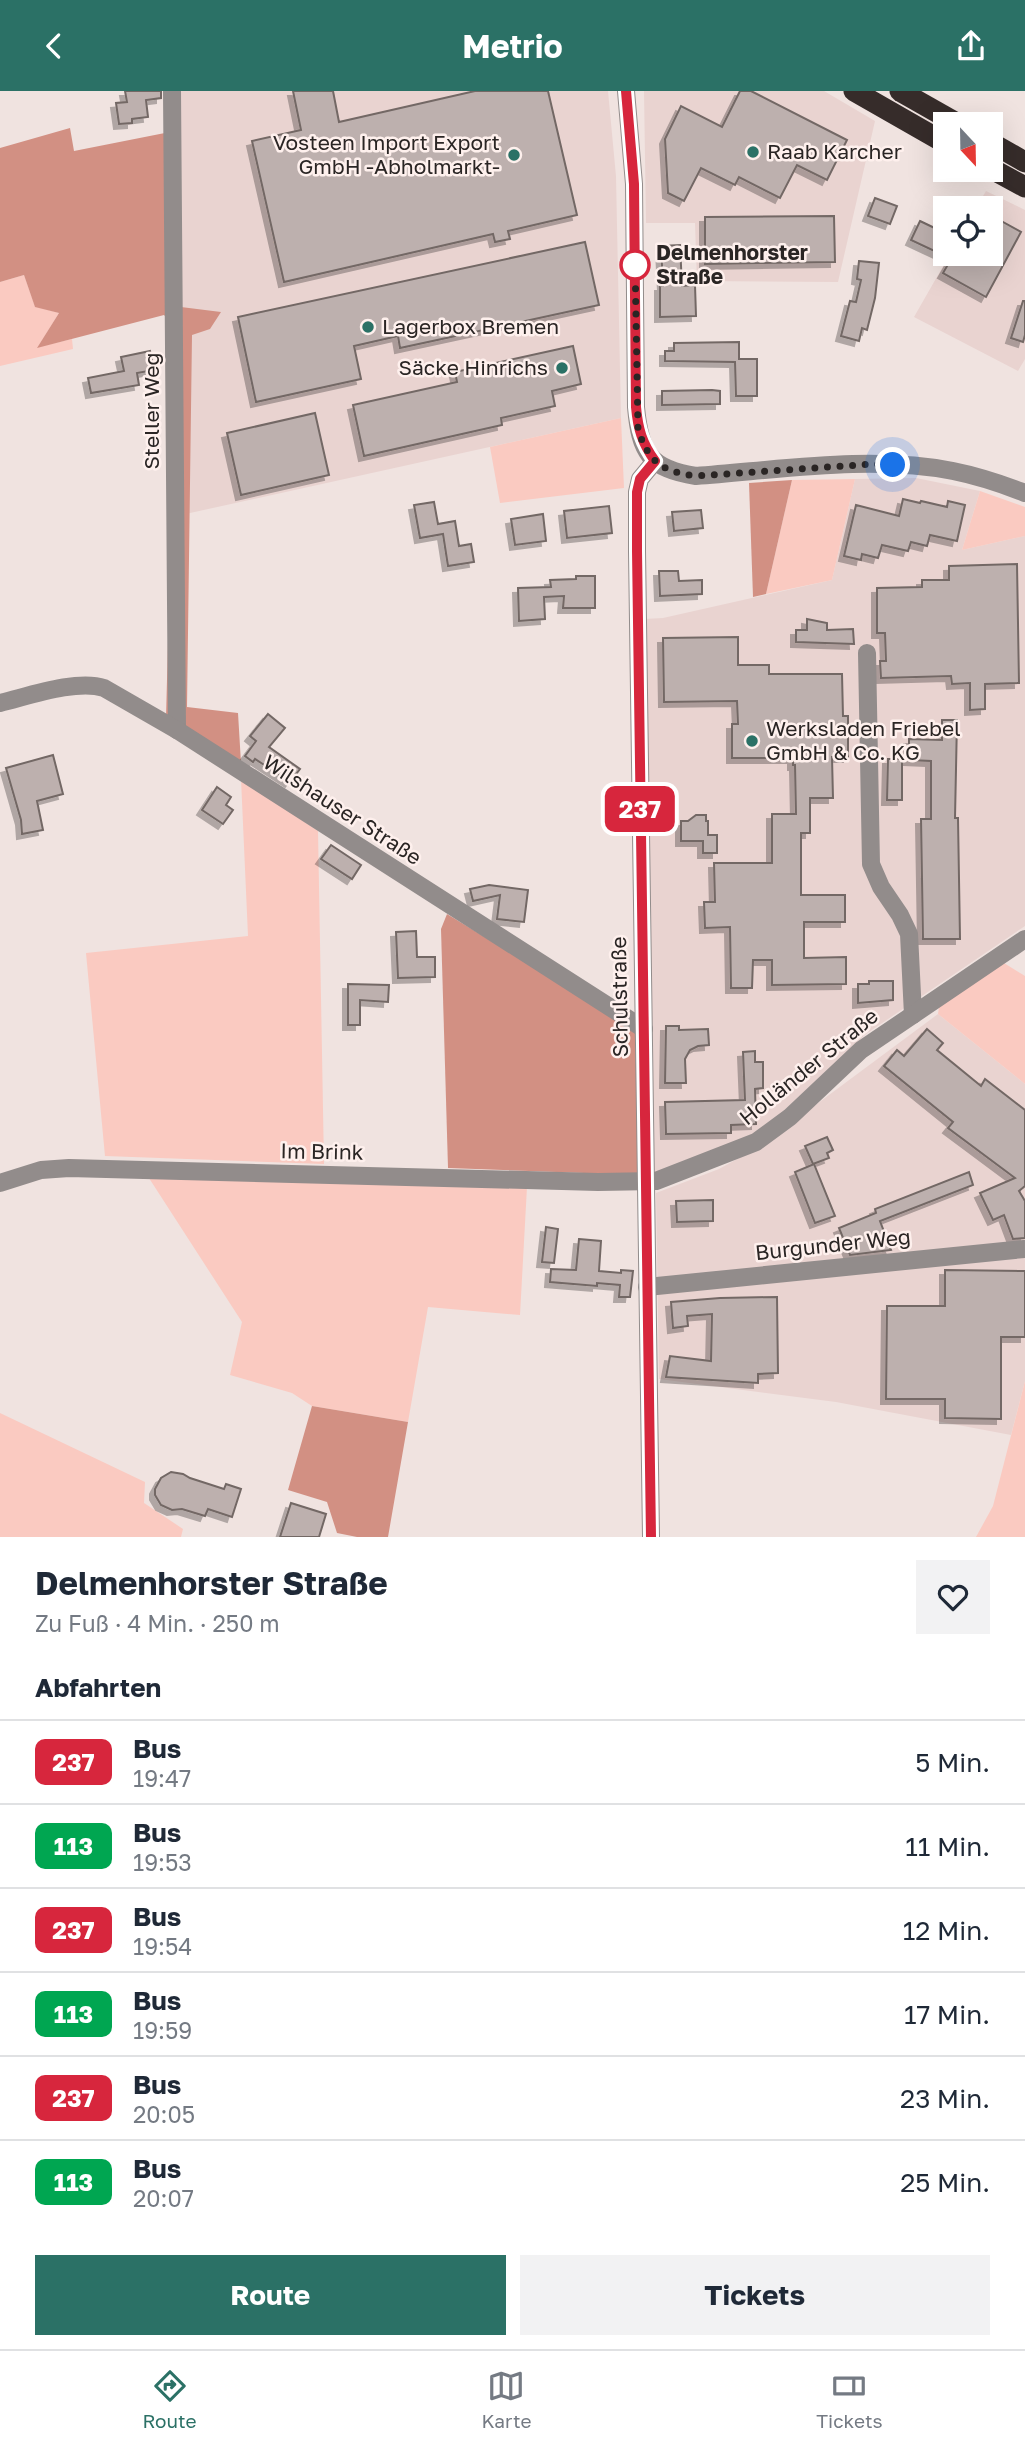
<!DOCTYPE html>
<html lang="de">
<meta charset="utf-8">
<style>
:root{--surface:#fff;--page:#f2f2f3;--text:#1f2937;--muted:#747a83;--line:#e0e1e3;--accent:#2b7166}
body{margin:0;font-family:"Golos Text",sans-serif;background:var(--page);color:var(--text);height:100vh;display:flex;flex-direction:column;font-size:26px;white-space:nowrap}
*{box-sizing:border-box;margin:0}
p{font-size:23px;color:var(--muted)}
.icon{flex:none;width:38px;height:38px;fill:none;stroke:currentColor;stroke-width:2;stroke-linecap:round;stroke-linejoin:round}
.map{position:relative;height:1446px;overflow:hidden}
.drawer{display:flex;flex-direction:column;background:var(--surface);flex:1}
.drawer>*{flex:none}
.badge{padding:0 14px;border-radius:10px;font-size:24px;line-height:46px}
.needle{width:46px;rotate:158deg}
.fabs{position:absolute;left:933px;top:21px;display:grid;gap:14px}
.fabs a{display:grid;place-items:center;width:70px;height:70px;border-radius:0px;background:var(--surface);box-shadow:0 7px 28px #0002;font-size:35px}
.you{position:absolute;width:35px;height:35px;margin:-18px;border:5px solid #fff;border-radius:50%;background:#1a73e8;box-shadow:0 0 0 10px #1a73e833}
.map>.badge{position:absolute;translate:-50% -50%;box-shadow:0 0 0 4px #fff}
h2{padding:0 35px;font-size:26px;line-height:63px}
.round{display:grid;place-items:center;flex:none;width:74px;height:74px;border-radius:0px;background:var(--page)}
.summary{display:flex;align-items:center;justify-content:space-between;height:119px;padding:0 35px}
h1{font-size:33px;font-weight:700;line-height:52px}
.cta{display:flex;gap:14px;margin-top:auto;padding:14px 35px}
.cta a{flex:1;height:80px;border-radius:0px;background:var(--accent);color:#fff;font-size:28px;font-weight:700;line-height:80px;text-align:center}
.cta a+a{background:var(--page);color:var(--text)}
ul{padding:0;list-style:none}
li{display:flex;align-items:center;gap:21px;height:84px;padding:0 35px;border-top:2px solid var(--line)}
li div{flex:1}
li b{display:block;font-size:26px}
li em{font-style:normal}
li .badge{min-width:77px;font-weight:700;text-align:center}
header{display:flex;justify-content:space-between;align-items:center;height:91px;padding:0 35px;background:var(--accent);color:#fff;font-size:32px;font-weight:700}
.tab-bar{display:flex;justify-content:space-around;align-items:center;height:98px;border-top:2px solid var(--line);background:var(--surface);font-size:19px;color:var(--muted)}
.tab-bar a{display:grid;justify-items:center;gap:4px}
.tab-bar .selected{color:var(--accent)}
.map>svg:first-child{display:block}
.built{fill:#e9d3d0}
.green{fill:#facac1}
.forest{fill:#d29083}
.building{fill:#bdb0ae;stroke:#736865;stroke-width:2;filter:url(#shadow)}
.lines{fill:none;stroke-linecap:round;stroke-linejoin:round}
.minor{stroke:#928c8b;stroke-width:18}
.highway{stroke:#362c2a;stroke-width:21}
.line-casing{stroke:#fff;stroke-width:16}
.line{stroke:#d7263d;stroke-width:10}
.walk{stroke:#2a2524;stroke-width:7;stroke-dasharray:0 12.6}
.poi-dot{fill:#2b7166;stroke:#fef0ed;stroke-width:2.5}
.stop-dot{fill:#fff;stroke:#d7263d;stroke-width:3.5}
.labels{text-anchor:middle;stroke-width:5;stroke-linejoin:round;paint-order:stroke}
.poi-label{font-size:21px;fill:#2a2524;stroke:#fef0ed;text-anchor:start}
.stop-label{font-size:21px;font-weight:bold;fill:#2a2524;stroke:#fef0ed;text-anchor:start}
.street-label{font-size:21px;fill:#2a2524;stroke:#fef0ed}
</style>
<header><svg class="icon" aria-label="back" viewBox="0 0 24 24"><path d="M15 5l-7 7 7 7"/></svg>Metrio<svg class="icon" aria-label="share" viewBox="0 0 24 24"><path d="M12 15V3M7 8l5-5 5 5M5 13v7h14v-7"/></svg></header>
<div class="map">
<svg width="1025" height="1446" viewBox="0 0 1025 1446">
<defs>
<filter id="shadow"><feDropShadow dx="-5" dy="5" stdDeviation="0" flood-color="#0004"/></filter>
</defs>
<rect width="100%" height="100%" fill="#f0e3e0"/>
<!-- built -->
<g class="built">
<polygon points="181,0 608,0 616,85 621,327 181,424"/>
<polygon points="644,0 824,0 875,30 838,191 697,190 695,132 646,132"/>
<polygon points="986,100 1025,119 1025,268 1018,280 914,226 950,163 990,163 990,117 976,117"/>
<polygon points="916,387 980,400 962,459 1025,445 1025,835 866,943 757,1045 651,1084 644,528 663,527 832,489 855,388"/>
<polygon points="938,923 1025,993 1025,1290 1011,1344 836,1311 659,1288 656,1102 719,1078 759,1056"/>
</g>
<!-- green -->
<g class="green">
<polygon points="24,184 35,215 59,222 38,256 72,248 73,258 0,275 0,191"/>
<polygon points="621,327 624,397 500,412 490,356"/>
<polygon points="855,388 832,489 766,503 792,389"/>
<polygon points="980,400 1025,416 1025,445 962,459"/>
<polygon points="241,688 318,740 324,1073 105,1065 86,862 248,845"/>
<polygon points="1004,872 1025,885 1025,993 938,923 939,916"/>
<polygon points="147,1084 527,1096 520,1224 428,1216 408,1331 312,1315 292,1302 230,1284 242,1231"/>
<polygon points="1025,1290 1025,1446 976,1446 993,1415"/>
<polygon points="0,1322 145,1391 144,1412 183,1438 181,1446 0,1446"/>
</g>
<!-- forest -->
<g class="forest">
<polygon points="70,37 74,60 180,39 181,216 221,221 210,238 192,244 187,616 238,622 241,672 166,628 176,237 164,224 37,257 59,222 35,216 24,184 0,191 0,57"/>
<polygon points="792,389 766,503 753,506 749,392"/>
<polygon points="447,823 635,938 639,1084 448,1077 441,838"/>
<polygon points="312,1315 408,1331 388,1446 357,1446 337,1442 327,1411 288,1399"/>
</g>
<!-- building -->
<g class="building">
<polygon points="125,0 161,0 161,7 146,9 148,26 132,28 132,32 119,33 116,12 127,11"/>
<polygon points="293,0 333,0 339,31 475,0 548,0 577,124 508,140 510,148 495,151 493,143 284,191 252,50 301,39"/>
<polygon points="740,0 751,0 847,49 827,89 797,74 780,107 739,86 735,94 701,77 684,110 668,102 665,48 681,15 722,36"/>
<polygon points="875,107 897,115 890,133 868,125"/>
<polygon points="834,125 835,171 705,173 705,126"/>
<polygon points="994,126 1021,141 986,206 943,182 954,163 990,163 990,133"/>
<polygon points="920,130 945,142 945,165 911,149"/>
<polygon points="585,151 599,214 400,257 398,245 354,255 361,288 256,311 238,226"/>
<polygon points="680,154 682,195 695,194 696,225 660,226 660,195 663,195 661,155"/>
<polygon points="859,170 879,172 875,207 867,239 862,237 859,250 841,245 850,210 856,211 861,189 857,188"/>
<polygon points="1023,210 1025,210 1025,244 1023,251 1011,247"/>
<polygon points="739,251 739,268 757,268 757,305 736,305 735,271 665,270 665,260 674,260 674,252"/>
<polygon points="573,255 581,293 552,300 555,315 501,327 502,334 364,365 353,314 457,291 455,281"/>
<polygon points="150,260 154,279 137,282 139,294 91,302 88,287 124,280 121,266"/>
<polygon points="712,299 720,300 720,313 662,314 662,300"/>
<polygon points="315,322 329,384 241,404 227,342"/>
<polygon points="903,408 920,412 921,410 947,416 948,410 965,414 957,450 930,444 927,455 911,451 908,460 882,454 878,467 862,463 861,469 844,465 856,414 899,425"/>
<polygon points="434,411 438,433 455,430 459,455 471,453 474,471 448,475 443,443 420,447 414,414"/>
<polygon points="609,415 612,442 567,447 564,420"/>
<polygon points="701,419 703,437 674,440 672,421"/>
<polygon points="543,423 546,450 515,454 511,428"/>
<polygon points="1017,473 1019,592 985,593 985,618 970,619 970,592 952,593 951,585 881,587 880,570 886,570 885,542 877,542 877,497 922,496 922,489 949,489 949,475"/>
<polygon points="659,480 678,480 679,490 702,489 702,503 660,505"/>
<polygon points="576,485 595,485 595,517 563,517 564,505 544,506 545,528 519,530 518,497 551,496 550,489 576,488"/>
<polygon points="807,528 827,532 827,539 853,538 854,553 796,551 796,539 807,539"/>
<polygon points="738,546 738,574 769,574 769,583 842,583 843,625 848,625 848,666 832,666 833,707 810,707 810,742 801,742 801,804 845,804 845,831 804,831 804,867 846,866 846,893 772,894 772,869 753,869 752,897 731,897 730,836 705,837 704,811 715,811 714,772 772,772 772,723 796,723 795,674 793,674 793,667 732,667 732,633 738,633 737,610 664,611 663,547"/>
<polygon points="268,623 285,637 269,656 300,678 290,691 255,668 253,671 245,665 256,650 250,645"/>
<polygon points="942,629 957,629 955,727 958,727 960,848 923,848 921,728 931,728 931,670 909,669 909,648 942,649"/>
<polygon points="53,664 63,703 37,710 43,739 22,743 21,729 6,677"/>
<polygon points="888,668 902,668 902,709 887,709"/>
<polygon points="217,696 231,706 226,714 233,719 223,733 202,719"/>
<polygon points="696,724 706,724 706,730 708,730 708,744 717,744 717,762 703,762 703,750 681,750 681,730 688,730"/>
<polygon points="331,754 361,774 352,788 321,768"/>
<polygon points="489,794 528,799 524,831 497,828 500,804 473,810 470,798"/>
<polygon points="416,840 417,866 435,866 435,886 398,887 396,841"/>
<polygon points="869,890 893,890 893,909 858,912 858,893 869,893"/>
<polygon points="348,893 389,894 388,911 360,909 360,934 348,934"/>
<polygon points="666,935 679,935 679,939 708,938 709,954 698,955 690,959 685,968 686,992 665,992"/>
<polygon points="927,938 943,952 937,959 981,995 985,988 1025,1019 1025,1095 1019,1100 1025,1110 1025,1147 1013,1148 1004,1124 993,1129 980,1102 1015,1087 948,1037 953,1031 884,975 897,959 904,965"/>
<polygon points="755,960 755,971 763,971 763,997 755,998 756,1033 731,1034 731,1042 666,1043 665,1011 745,1009 743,961"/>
<polygon points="827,1046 833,1059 827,1062 829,1067 813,1073 805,1055"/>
<polygon points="814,1073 835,1125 815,1132 795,1081"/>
<polygon points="969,1081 973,1094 880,1130 891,1159 850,1164 839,1137 876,1122 875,1118"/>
<polygon points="713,1109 713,1130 677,1131 676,1110"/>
<polygon points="546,1136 558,1138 554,1172 542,1171"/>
<polygon points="579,1148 601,1150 599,1180 621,1182 621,1179 633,1180 630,1206 619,1206 620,1194 597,1192 597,1195 550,1191 551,1178 576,1179"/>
<polygon points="945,1179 1025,1180 1025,1246 1001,1246 1001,1328 945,1327 945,1308 886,1308 887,1215 945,1215"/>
<polygon points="777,1206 778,1282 758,1283 758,1292 666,1286 670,1265 711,1270 712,1223 687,1225 688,1235 673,1237 671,1211 720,1207"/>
<polygon points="171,1381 183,1383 190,1387 224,1398 226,1393 241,1398 232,1426 208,1418 205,1425 182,1418 172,1419 161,1414 155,1404 155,1398 161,1387"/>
<polygon points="291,1412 326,1423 319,1446 280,1446"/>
</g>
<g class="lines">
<!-- minor -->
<g class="minor">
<polyline points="172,0 177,639"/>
<path d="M626,0L634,93L636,316C640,361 649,378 696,385C779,379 871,364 953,380C978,385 1002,393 1025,402"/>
<polyline points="867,562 871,773 881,796 900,824 909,843 913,924"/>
<path d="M0,612C29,605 77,588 104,597L177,639L644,938"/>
<polyline points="0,1092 41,1079 69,1077 598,1091 656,1090 756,1051 790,1026 861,959 1025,848"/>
<polyline points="647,1196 1024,1158"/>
<polyline points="651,1446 637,460 637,401 640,388 655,370"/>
</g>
<!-- highway -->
<g class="highway">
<polyline points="854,0 945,52"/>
<polyline points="900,0 958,33"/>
<polyline points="990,51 1025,71"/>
<polyline points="990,77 1025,96"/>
</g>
</g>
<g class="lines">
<!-- line casing -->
<g class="line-casing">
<path id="line" d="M626,0L634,93L636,316C638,338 642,352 655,370L640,388L637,401V460L651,1446"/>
</g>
<!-- line -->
<use href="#line" class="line"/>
<!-- walk -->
<path class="walk" d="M635,174V167L638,339C650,373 662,380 696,385L873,373L893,374"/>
</g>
<!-- markers -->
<g class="poi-dot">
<circle cx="753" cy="61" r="7"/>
<circle cx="514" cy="64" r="7"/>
<circle cx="368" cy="236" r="7"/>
<circle cx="562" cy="277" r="7"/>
<circle cx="752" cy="650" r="7"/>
</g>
<circle class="stop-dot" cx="635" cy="174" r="14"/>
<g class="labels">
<!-- poi labels -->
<g class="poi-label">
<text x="500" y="59" text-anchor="end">Vosteen Import Export<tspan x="500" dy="24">GmbH -Abholmarkt-</tspan></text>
<text x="767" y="68">Raab Karcher</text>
<text x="382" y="243">Lagerbox Bremen</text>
<text x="548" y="284" text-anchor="end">Säcke Hinrichs</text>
<text x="766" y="645">Werksladen Friebel<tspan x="766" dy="24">GmbH &amp; Co. KG</tspan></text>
</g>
<!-- stop labels -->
<g class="stop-label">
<text x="656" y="169">Delmenhorster<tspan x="656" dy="24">Straße</tspan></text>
</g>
<!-- street labels -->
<g class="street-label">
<text transform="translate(152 320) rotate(-90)" y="7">Steller Weg</text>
<text transform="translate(342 719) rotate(33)" y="7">Wilshauser Straße</text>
<text transform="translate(620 906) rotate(-91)" y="7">Schulstraße</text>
<text transform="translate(809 976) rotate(-39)" y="7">Holländer Straße</text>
<text transform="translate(322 1061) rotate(1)" y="7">Im Brink</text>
<text transform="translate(833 1154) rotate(-6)" y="7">Burgunder Weg</text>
</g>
</g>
</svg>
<div class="fabs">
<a><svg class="needle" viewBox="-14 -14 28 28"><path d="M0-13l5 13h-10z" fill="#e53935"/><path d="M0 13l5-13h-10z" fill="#747a83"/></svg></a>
<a><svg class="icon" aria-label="locate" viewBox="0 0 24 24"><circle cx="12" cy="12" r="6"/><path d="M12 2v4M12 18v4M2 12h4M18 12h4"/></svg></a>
</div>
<div class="you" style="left:893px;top:374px"></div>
<b class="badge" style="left:640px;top:718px;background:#d7263d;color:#fff">237</b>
</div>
<section class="drawer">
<div class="summary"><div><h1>Delmenhorster Straße</h1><p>Zu Fuß · 4 Min. · 250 m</p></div><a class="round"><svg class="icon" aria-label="heart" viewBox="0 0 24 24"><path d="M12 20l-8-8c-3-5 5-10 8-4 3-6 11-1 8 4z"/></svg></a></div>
<h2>Abfahrten</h2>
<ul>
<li><span class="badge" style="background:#d7263d;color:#fff">237</span><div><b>Bus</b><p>19:47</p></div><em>5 Min.</em></li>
<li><span class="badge" style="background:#00a651;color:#fff">113</span><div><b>Bus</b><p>19:53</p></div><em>11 Min.</em></li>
<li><span class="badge" style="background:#d7263d;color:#fff">237</span><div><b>Bus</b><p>19:54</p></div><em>12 Min.</em></li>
<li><span class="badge" style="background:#00a651;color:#fff">113</span><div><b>Bus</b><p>19:59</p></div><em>17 Min.</em></li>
<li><span class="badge" style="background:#d7263d;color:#fff">237</span><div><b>Bus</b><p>20:05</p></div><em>23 Min.</em></li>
<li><span class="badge" style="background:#00a651;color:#fff">113</span><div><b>Bus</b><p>20:07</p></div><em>25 Min.</em></li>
</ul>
<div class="cta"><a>Route</a><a>Tickets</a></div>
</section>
<nav class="tab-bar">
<a class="selected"><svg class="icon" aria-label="directions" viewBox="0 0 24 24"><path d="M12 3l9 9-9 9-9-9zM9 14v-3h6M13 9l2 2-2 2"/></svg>Route</a>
<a><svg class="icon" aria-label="map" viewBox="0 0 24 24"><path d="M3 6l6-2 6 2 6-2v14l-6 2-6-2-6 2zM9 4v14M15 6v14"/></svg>Karte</a>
<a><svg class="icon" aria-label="tickets" viewBox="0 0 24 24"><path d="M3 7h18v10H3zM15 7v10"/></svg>Tickets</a>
</nav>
